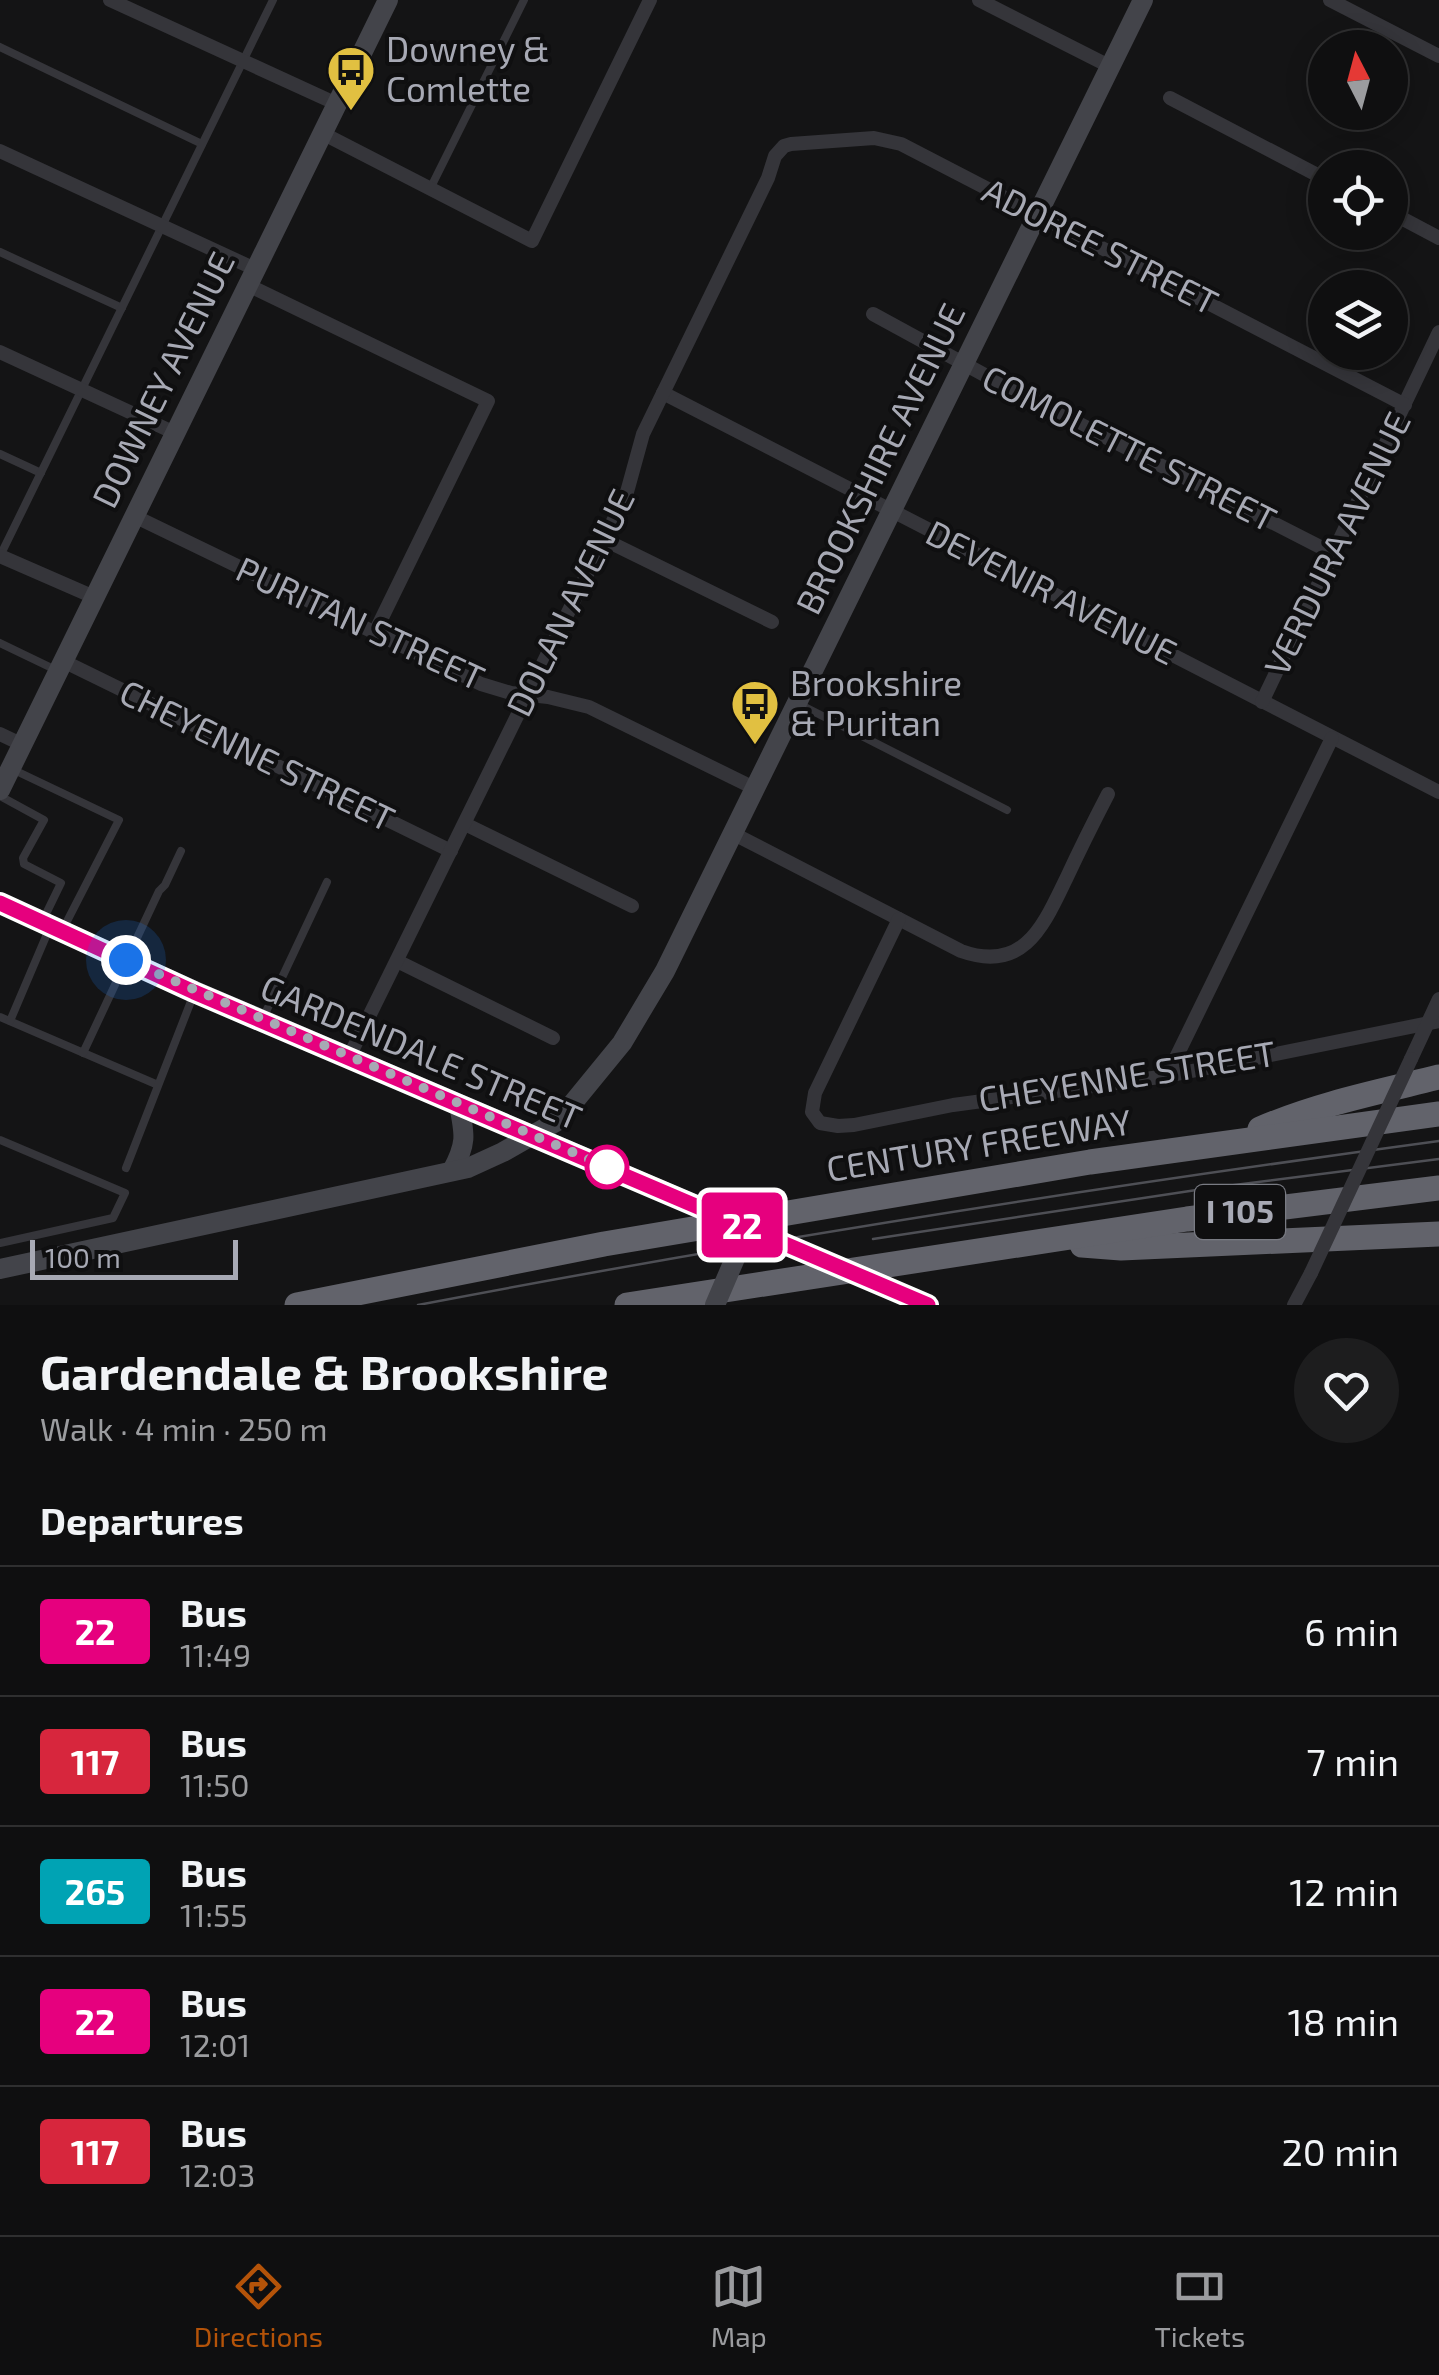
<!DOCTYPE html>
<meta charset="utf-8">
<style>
:root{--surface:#0f0f10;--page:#1d1d1e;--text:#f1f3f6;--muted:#9b9c9f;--line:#2f2f30;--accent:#b45309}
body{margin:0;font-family:"Exo 2",sans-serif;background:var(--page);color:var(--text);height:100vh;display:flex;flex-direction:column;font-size:38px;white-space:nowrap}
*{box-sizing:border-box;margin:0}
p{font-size:32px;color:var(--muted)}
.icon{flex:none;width:55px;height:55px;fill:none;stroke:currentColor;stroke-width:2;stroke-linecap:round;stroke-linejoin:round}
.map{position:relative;height:1305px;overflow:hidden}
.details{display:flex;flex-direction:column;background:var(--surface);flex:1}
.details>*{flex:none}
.badge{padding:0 20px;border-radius:8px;font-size:35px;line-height:65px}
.needle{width:65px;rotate:354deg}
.controls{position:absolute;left:1308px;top:30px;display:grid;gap:20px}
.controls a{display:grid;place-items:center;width:100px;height:100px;border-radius:50%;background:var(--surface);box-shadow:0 5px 25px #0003,0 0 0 2px var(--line);font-size:50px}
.scale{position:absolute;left:30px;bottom:25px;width:208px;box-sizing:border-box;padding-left:10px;border:5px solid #a7a9b4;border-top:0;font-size:28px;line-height:35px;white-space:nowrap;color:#a7a9b4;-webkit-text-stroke:8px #0f0f10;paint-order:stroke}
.you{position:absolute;width:50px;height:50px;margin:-25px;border:8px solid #fff;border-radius:50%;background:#1a73e8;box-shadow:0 0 0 15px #1a73e833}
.map>.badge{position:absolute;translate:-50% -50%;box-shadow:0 0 0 5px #fff}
h2{padding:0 40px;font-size:38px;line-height:90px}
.round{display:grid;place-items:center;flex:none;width:105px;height:105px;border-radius:52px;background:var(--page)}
.head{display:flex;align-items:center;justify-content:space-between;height:170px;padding:0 40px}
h1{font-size:48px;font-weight:700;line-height:75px}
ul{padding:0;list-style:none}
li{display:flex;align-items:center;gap:30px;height:130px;padding:0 40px;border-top:2px solid var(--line)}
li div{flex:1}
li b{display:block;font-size:38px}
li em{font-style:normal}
li .badge{min-width:110px;font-weight:700;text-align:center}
.tab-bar{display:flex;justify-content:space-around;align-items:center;height:140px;border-top:2px solid var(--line);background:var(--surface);font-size:28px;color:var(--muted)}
.tab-bar a{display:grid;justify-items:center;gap:5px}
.tab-bar .selected{color:var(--accent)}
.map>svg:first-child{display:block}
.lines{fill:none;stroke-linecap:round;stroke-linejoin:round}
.lane{stroke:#35353a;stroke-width:8}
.street{stroke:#35353a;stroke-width:14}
.secondary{stroke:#43444a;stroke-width:20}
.highway{stroke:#62636b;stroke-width:25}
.tram{stroke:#4e4f55;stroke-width:2.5}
.street-bridge{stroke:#35353a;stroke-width:14}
.secondary-bridge{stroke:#43444a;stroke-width:20}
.line-casing{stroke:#fff;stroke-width:22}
.line{stroke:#e6007e;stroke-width:15}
.walk{stroke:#a7a9b4;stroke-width:10;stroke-dasharray:0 18}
.stop-dot{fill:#fff;stroke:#e6007e;stroke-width:5}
.labels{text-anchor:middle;stroke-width:8;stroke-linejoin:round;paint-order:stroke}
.shield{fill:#0f0f10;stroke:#797b83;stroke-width:2.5}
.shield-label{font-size:32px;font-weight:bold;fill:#a7a9b4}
.poi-label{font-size:35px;fill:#a7a9b4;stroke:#0f0f10;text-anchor:start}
.street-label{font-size:35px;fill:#a7a9b4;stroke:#0f0f10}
</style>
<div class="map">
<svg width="1439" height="1305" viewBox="0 0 1439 1305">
<rect width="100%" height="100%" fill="#141415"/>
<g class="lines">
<!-- lane -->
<g class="lane">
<polyline points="0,47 202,144"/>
<polyline points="430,189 524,0"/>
<polyline points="0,252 122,308"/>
<polyline points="0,454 41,473"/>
<polyline points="0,556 273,0"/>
<polyline points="0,643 58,671"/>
<polyline points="797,703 1007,810"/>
<polyline points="14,770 119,820 62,931"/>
<polyline points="0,796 44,820 23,858 24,864 61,883 44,918"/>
<polyline points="0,1017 158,1085"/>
<polyline points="263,1018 327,882"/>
<polyline points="10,1021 50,927"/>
<polyline points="83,1053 159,891 165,885 181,851"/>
<polyline points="0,1140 125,1193 113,1218 0,1243"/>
<polyline points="126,1168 195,991"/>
</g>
<!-- street -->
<g class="street">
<polyline points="110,0 337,104"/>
<polyline points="979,0 1111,67"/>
<polyline points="1330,0 1439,56"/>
<polyline points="1170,98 1325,179"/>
<polyline points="322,133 532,241 650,0"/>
<polyline points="0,151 255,269"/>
<polyline points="1390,212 1439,238"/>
<polyline points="248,285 488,401 374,634"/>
<polyline points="873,314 992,379 1334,554"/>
<polyline points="0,352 175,433"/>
<polyline points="663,393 1439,792"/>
<polyline points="134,516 481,684 511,693 548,697 589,707 754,788"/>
<polyline points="605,540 772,622"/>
<polyline points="0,556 94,597"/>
<polyline points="63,661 451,851"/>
<polyline points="1262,702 1439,332"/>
<polyline points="0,734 21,744"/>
<polyline points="465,824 632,906"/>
<path d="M732,833L961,951C1025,974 1044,924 1067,877C1080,849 1094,821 1108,794"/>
<polyline points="899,919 815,1093 812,1112 820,1123 838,1126 854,1125 953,1105 1167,1076 1439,1021"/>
<polyline points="397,961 553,1038"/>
<polyline points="349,1057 619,509 627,492 643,434 768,178 775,156 784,146 791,144 874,138 901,144 1405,405"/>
<polyline points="1411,1059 1439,999"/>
<polyline points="1167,1076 1332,738"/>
<polyline points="1294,1305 1311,1273"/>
</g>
<!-- secondary -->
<g class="secondary">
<polyline points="0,790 388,0"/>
<polyline points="0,903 195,991 665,1192"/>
<path d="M452,1171C467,1143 465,1135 459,1105"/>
<polyline points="0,1269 468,1168 503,1152 559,1120 622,1043 665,971 1143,0"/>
</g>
<!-- highway -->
<g class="highway">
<path d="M1260,1129C1318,1104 1378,1092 1439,1077"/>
<polyline points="1082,1245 1121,1248 1439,1234"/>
<polyline points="297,1305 604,1244 1090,1162 1439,1114"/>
<polyline points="627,1305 1187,1219 1439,1188"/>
</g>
<!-- tram -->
<g class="tram">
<polyline points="873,1239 1203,1189 1439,1159"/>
<path d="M418,1305C757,1240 1097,1187 1439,1141"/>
</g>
<!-- street-bridge -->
<polyline class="street-bridge" points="1311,1273 1411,1059"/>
<!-- secondary-bridge -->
<g class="secondary-bridge">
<polyline points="665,1192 921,1302"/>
<polyline points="715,1305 748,1228"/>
</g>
</g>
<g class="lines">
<!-- line casing -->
<g class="line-casing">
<polyline id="line" points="0,903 194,992 928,1305"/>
</g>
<!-- line -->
<use href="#line" class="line"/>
<!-- walk -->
<polyline class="walk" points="126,960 607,1167"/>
</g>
<!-- icons -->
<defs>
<g id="bus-pin" transform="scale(2.5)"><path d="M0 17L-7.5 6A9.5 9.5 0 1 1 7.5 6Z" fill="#e1c041" stroke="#0f0f10"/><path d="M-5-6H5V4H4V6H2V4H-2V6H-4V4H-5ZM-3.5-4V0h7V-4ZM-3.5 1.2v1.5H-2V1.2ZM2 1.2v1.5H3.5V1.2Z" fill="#111"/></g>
</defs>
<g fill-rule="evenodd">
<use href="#bus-pin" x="351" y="70"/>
<use href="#bus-pin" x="755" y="704"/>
</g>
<!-- markers -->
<circle class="stop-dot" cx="607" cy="1167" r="20"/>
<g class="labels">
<!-- shield labels -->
<rect class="shield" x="1195" y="1185" width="90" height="54" rx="8"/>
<g class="shield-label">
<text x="1240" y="1223">I 105</text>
</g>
<!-- poi labels -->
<g class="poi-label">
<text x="386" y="62">Downey &amp;<tspan x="386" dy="40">Comlette</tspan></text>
<text x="790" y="696">Brookshire<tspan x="790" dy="40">&amp; Puritan</tspan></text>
</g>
<!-- street labels -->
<g class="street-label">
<text transform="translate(1100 247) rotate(27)" y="12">ADOREE STREET</text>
<text transform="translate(164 380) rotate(-64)" y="12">DOWNEY AVENUE</text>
<text transform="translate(1129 449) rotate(27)" y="12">COMOLETTE STREET</text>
<text transform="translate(881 459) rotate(-64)" y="12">BROOKSHIRE AVENUE</text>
<text transform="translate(1338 544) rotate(-64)" y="12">VERDURA AVENUE</text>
<text transform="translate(1051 593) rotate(27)" y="12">DEVENIR AVENUE</text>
<text transform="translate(571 603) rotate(-64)" y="12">DOLAN AVENUE</text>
<text transform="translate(360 624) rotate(25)" y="12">PURITAN STREET</text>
<text transform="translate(257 756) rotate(26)" y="12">CHEYENNE STREET</text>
<text transform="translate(421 1053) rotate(23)" y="12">GARDENDALE STREET</text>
<text transform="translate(1127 1077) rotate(-9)" y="12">CHEYENNE STREET</text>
<text transform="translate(979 1146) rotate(-9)" y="12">CENTURY FREEWAY</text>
</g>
</g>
</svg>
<div class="controls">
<a><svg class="needle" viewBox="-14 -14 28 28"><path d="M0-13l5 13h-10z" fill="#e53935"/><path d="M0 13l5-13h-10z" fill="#9b9c9f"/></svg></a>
<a><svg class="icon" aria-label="locate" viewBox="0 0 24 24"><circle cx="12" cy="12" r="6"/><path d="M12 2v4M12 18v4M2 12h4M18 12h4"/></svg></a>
<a><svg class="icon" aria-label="layers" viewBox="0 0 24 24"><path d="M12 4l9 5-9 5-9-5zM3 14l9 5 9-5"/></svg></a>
</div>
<div class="scale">100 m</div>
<div class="you" style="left:126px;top:960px"></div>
<b class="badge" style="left:742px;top:1225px;background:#e6007e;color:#fff">22</b>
</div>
<section class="details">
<div class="head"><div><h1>Gardendale &amp; Brookshire</h1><p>Walk · 4 min · 250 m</p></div><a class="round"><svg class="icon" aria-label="heart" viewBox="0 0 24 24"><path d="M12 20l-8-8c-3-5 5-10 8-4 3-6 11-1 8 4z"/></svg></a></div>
<h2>Departures</h2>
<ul>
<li><span class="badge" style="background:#e6007e;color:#fff">22</span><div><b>Bus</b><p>11:49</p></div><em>6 min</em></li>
<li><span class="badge" style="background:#d7263d;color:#fff">117</span><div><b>Bus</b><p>11:50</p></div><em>7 min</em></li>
<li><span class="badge" style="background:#00a3b4;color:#fff">265</span><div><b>Bus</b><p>11:55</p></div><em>12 min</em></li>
<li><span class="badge" style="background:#e6007e;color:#fff">22</span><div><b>Bus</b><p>12:01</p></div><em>18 min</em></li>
<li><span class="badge" style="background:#d7263d;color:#fff">117</span><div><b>Bus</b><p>12:03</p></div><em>20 min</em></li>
</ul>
</section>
<nav class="tab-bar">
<a class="selected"><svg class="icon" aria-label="directions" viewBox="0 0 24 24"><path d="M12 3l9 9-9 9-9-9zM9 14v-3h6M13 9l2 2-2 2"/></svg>Directions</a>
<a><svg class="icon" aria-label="map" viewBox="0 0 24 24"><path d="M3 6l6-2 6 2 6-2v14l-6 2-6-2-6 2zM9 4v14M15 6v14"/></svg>Map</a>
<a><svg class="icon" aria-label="tickets" viewBox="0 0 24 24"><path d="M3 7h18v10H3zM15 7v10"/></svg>Tickets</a>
</nav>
